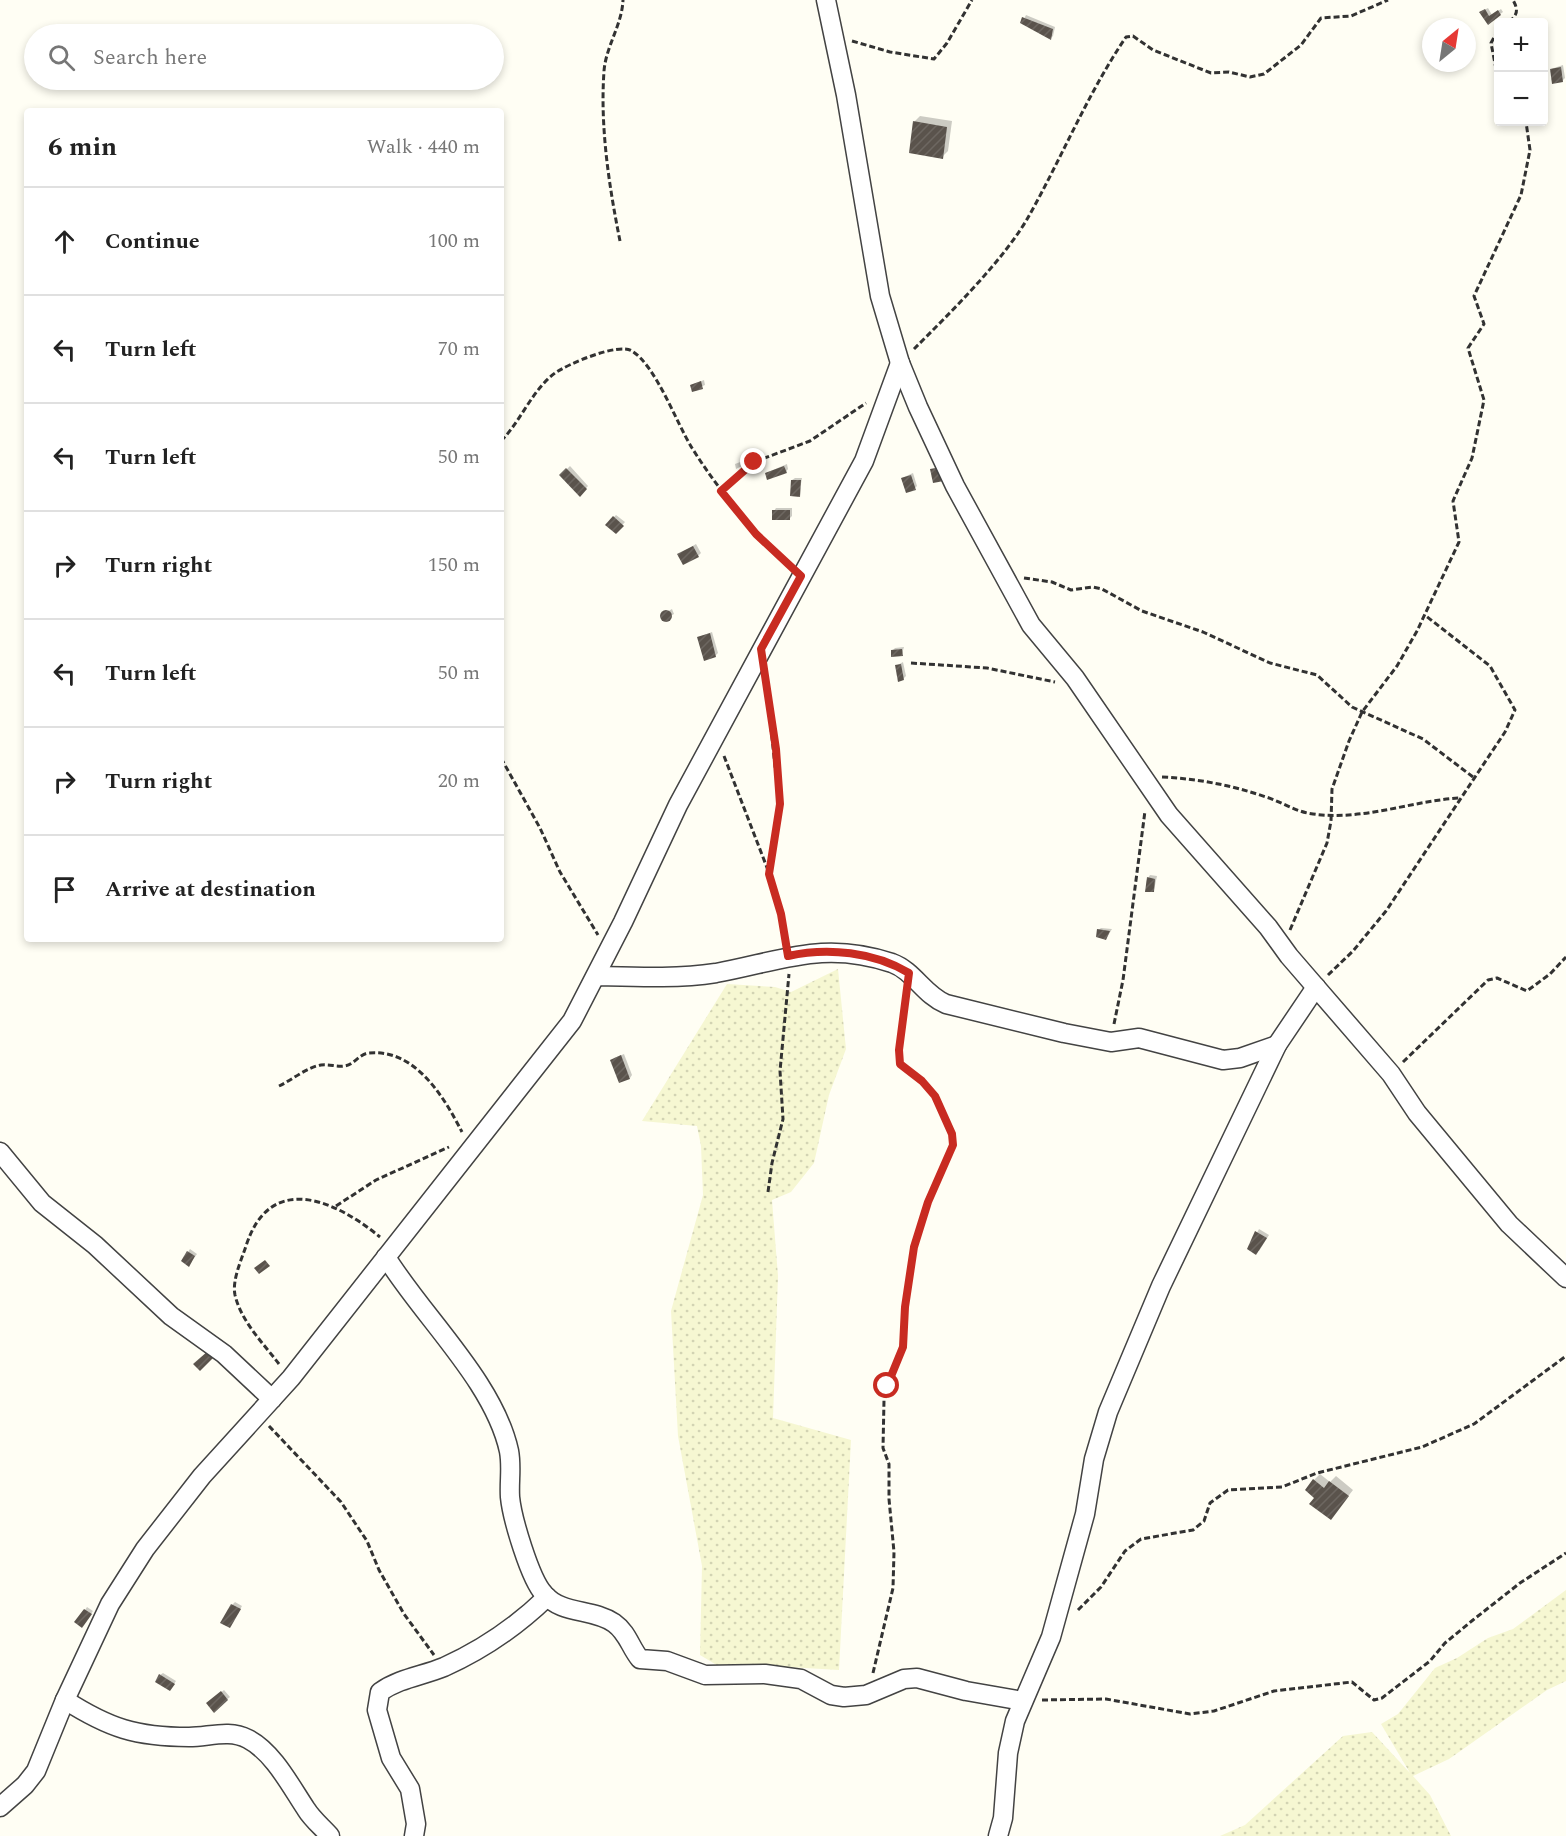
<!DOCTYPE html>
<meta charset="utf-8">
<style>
:root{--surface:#fff;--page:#f6f6f6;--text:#222;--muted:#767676;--line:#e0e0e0}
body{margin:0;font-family:Spectral,serif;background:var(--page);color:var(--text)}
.controls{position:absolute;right:18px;top:18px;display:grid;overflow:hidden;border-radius:6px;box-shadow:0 3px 9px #0003}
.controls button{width:54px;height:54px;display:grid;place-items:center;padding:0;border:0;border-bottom:2px solid var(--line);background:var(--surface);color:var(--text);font:30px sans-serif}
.compass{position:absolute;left:1422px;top:18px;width:54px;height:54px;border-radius:50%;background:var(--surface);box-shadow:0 3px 9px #0003;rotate:30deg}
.stop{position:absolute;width:18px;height:18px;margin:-14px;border:4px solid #c82b21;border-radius:50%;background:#fff}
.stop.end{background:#c82b21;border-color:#fff;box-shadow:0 2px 6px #0008}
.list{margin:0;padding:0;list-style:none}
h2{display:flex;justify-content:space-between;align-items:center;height:78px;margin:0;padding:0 24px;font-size:26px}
h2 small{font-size:20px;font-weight:400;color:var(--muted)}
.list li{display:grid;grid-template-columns:39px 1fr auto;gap:18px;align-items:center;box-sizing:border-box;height:108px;padding:0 24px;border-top:2px solid var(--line)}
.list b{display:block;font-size:22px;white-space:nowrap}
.list em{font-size:20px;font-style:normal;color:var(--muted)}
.icon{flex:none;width:33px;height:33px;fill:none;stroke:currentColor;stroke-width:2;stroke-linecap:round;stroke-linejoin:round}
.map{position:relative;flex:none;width:1566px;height:1836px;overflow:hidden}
.search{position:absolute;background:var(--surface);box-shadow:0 3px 9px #0003;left:24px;top:24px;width:480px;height:66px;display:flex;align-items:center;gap:15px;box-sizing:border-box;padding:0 21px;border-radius:33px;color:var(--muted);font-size:22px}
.panel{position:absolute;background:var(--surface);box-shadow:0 3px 9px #0003;left:24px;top:108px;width:480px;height:834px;border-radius:6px}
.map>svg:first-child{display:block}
</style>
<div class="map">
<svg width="1566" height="1836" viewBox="0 0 1566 1836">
<defs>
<pattern id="farmland-dots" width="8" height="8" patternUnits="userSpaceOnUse" patternTransform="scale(1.5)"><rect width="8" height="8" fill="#f6f7d2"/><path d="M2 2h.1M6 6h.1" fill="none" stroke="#d2d3b3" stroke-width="1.8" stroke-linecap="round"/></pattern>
<pattern id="building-hatch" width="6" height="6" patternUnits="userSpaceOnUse" patternTransform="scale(1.5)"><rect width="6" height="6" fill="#5a534c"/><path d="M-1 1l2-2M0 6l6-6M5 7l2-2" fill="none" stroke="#6d6761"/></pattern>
</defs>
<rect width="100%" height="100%" fill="#fffef4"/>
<g fill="url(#farmland-dots)">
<path d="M838,969L846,1049L829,1095L814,1163L791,1192L772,1200L778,1276L773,1418L851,1440L839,1670L755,1665L720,1667L700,1655L702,1566L678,1436L671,1311L703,1195L701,1146L697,1126L642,1121L727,984L775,987L791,992Z"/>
<path d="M1566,1590V1681L1547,1690L1449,1759L1413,1776L1430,1795L1451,1836H1220L1245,1825L1343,1736L1372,1732L1410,1773L1381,1724L1398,1714L1435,1668L1457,1658L1488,1638L1513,1629Z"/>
</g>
<g fill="#0003">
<path d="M1488,8L1492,15L1501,9L1503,12L1488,23L1484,10Z"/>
<path d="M1026,15L1055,27L1053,36L1051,38L1022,23Z"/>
<path d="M1458,21L1462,27H1450L1453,25Z"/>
<path d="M1563,65L1565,78L1562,81L1551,69Z"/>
<path d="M920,116L952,121L948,151L942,157L914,122Z"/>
<path d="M704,380L705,385L693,390L691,385Z"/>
<path d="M743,461L744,465L736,469L735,464Z"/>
<path d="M787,464L788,469L786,472L766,473Z"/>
<path d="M570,466L588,486L580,495L561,475Z"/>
<path d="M913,473L917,486L915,488L902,478Z"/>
<path d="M795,478H802L799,495L792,480Z"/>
<path d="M776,508H792V516L789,519L774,511Z"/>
<path d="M616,515L625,522L616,532L607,524Z"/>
<path d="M696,544L701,553L698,556L679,554Z"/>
<path d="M672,609L674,614L665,619L663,614Z"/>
<path d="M712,632L718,653L715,656L699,637Z"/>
<path d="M904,647L902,654L892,651L895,648Z"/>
<path d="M903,662L906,676L903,679L896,666Z"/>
<path d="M1150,875L1157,876L1154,890L1148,878Z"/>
<path d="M1101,928L1112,929L1106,939L1098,930Z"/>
<path d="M624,1054L632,1075L630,1078L614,1058Z"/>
<path d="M1259,1229L1269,1235L1259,1251L1249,1248Z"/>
<path d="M190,1249L197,1254L189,1265L188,1252Z"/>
<path d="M1320,1474L1330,1482L1336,1476L1353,1490L1336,1512L1316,1498L1314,1480Z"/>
<path d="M235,1602L242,1606L232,1624V1605Z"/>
<path d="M87,1607L93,1611L84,1624L85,1610Z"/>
<path d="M163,1673L176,1681L172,1687L160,1675Z"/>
<path d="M224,1690L230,1697L214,1710L208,1703Z"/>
</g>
<g fill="url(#building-hatch)">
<path d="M1485,9L1489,16L1498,10L1501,15L1488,25L1479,12Z"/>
<path d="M1022,17L1053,29L1051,40L1020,23Z"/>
<path d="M1561,67L1563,82L1552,84L1550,69Z"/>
<path d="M913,121L947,127L943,159L909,153Z"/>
<path d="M701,381L703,389L692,392L690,385Z"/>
<path d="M784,466L787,473L767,480L765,473Z"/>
<path d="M941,467L944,481L933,483L930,469Z"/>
<path d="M566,468L587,489L580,497L559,475Z"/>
<path d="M911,475L916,490L906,493L901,478Z"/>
<path d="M791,480H801L800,497L790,496Z"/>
<rect x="772" y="510" width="18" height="10"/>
<path d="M613,516L624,526L616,534L605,525Z"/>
<path d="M693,546L699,557L683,565L677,554Z"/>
<circle cx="666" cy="616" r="6"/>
<path d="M710,633L716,657L704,661L697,637Z"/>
<path d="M902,649L903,656L891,657V650Z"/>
<path d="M901,664L904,680L898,682L895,665Z"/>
<path d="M1147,877L1155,879L1154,892H1145Z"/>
<path d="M1097,929L1110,931L1106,940L1096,937Z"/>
<path d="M621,1055L630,1079L619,1083L610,1060Z"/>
<path d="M1255,1231L1267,1238L1256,1255L1247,1249Z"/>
<path d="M187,1251L195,1256L189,1267L181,1261Z"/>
<path d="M265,1260L270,1266L259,1274L254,1268Z"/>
<path d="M208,1351L214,1357L200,1371L193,1364Z"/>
<path d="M1313,1479L1324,1488L1329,1481L1349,1496L1331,1520L1309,1504L1314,1498L1305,1490Z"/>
<path d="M231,1604L241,1609L230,1628L220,1623Z"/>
<path d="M84,1609L92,1614L82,1628L74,1622Z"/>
<path d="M159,1674L175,1684L170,1691L155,1682Z"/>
<path d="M221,1691L228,1700L214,1713L206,1703Z"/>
</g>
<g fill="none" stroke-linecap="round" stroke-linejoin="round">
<g stroke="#434343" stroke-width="21">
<g id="minor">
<path d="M826,0L846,95L880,296L900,363L918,407L955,486L1031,625L1075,678L1169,815L1268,927L1289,956L1391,1074L1417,1113L1509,1224L1566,1278"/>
<path d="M596,976C635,977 677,979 716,973C782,961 823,940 892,963C914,971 924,995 946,1004L1064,1033L1111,1042L1139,1038L1223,1060L1240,1058L1277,1045"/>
<path d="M0,1152L42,1203L95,1245L171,1316L224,1354L272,1399"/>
<path d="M386,1257C423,1317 494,1382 509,1451C512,1467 509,1481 510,1497C512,1518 530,1579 544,1594C562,1615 592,1608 614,1623C628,1633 630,1647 640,1659L667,1661L705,1675L765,1674L801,1679L831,1695L844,1697L866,1695L904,1679L917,1678L966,1691L1023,1701"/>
<path d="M65,1700C109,1728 136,1737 189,1737C209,1737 229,1729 248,1739C273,1752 290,1785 306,1809C312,1819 322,1827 330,1836"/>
<path d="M0,1807L25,1785L36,1771L65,1700L110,1604L145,1549L202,1476L291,1378L572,1021L623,922L678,805L864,461L900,363"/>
<path d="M414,1836L416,1824L410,1789L391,1758L377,1710L380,1692C400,1678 422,1676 444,1667C482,1650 517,1626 547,1597"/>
<path d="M998,1836L1003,1818L1008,1753L1015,1721L1051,1637L1085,1514L1094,1459L1108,1412L1161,1286L1277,1045L1316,987"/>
</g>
</g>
<g stroke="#323232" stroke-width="3" stroke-dasharray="6 3" stroke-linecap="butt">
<path d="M1509,22C1517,15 1519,11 1513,0"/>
<path d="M1498,30L1491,43L1498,79"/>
<path d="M852,41L890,52L934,59L947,43L972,0"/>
<path d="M620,241C609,186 600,127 604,71C606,46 622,25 623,0"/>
<path d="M914,349C950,313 1006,258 1030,214C1063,155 1088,93 1126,37L1133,36L1153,50L1211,73L1229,72L1250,77L1264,74L1301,45L1321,18L1351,16L1388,0"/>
<path d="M501,441C521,421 532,390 555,373C568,364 619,342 632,351C656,366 676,422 692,448C719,491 751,529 788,564"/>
<path d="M721,491L754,462L810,441L866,403"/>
<path d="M1024,578L1052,582L1071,590L1093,587L1102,589L1142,611L1203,632L1270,663L1317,675L1352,707L1423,739L1473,777"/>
<path d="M911,663L987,668L1055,682"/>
<path d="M766,681L779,804L769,873"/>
<path d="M724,756L776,891L786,940"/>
<path d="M501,758L540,828L560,872L598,935"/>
<path d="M1162,777C1199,779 1231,785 1266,797C1282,802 1296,812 1313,814C1363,821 1411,801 1459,798"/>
<path d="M1290,930L1327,843L1331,821L1332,789L1349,741L1362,712L1397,666L1417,631L1459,542L1453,501L1472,458L1484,400L1468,348L1484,324L1474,296L1521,195L1530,150L1526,122"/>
<path d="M1328,975L1353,951L1386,911L1505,732L1515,710L1490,666L1426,616"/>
<path d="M1114,1024L1123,980L1145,811"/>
<path d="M1403,1062L1488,980L1497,978L1527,991L1550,974L1566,957"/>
<path d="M279,1086C292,1080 307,1067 321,1065C329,1064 337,1067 344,1066C354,1065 358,1055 368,1053C415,1048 444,1097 462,1132"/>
<path d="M768,1192L772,1163L783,1119L780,1071L789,974"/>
<path d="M336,1206L376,1180L449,1147"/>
<path d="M279,1364C263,1343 241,1321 235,1295C232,1280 241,1261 246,1246C270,1171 335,1200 380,1237"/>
<path d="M269,1426L341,1502L367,1541L379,1570L404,1614L434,1655"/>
<path d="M1078,1610L1101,1587L1125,1551L1141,1539L1193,1530L1204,1521L1210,1503L1228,1490L1282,1487L1317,1473L1422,1447L1474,1424L1566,1356"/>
<path d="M873,1673L893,1588L894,1552L889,1499V1464L883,1448L884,1400L904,1347L905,1307L914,1247L928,1201L953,1145L948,1123L935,1096L922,1081L900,1064L905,995"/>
<path d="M1042,1700L1106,1699L1190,1714L1214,1711L1274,1691L1352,1682L1374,1700L1382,1698L1430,1661L1445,1643L1473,1620L1520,1583L1566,1553"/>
</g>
<use href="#minor" stroke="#fff" stroke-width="18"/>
</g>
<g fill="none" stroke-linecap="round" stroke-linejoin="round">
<path stroke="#c82b21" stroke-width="8" d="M754,462L721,491L756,534L801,576L761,649L776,749L780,804L769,874L781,914L788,956C828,947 874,952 909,973L899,1050L900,1064L922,1081L935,1096L952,1134L953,1145L928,1202L914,1247L905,1307L903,1347L887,1386"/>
</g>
</svg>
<div class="controls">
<button>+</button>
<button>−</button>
</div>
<svg class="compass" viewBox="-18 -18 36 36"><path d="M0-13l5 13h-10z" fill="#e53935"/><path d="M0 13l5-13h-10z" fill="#767676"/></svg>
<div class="stop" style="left:887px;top:1386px"></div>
<div class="stop end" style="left:754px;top:462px"></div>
<div class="search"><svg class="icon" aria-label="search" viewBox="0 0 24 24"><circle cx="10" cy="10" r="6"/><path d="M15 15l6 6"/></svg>Search here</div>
<section class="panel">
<h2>6 min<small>Walk · 440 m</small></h2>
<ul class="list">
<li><svg class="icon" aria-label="ahead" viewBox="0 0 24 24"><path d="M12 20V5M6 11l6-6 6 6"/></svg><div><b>Continue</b></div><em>100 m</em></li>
<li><svg class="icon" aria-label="left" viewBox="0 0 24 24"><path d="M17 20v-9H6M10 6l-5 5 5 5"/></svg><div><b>Turn left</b></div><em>70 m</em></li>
<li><svg class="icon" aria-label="left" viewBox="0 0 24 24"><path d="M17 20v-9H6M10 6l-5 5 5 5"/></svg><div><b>Turn left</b></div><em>50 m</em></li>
<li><svg class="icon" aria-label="right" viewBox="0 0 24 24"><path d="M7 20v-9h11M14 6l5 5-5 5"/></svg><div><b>Turn right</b></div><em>150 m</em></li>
<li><svg class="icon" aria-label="left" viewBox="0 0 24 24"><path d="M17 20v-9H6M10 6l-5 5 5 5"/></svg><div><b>Turn left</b></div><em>50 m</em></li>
<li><svg class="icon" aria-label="right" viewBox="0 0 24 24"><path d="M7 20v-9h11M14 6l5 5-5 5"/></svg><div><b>Turn right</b></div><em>20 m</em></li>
<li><svg class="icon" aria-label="arrive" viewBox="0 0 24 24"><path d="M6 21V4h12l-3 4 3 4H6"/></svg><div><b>Arrive at destination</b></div></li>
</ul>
</section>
</div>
